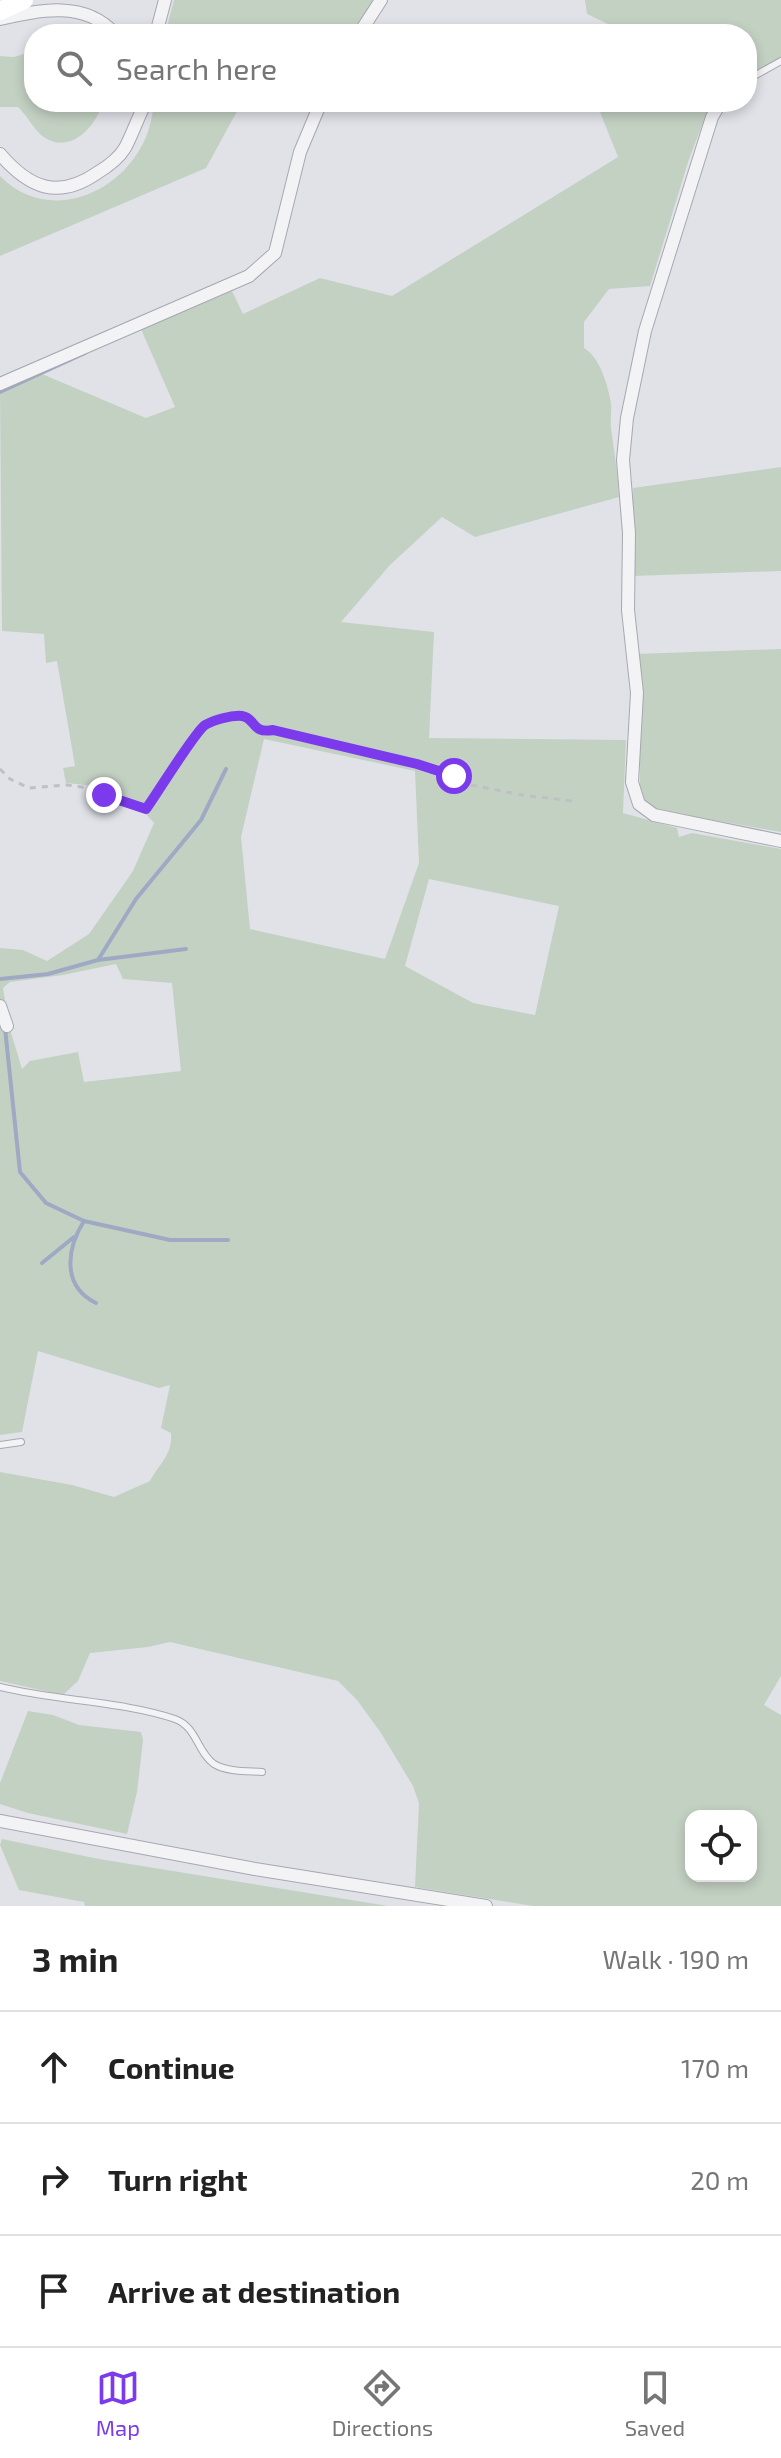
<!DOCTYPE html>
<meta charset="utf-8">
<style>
:root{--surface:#fff;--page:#f2f2f2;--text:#222;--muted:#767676;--line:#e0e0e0;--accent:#7c3aed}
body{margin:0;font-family:"Exo 2",sans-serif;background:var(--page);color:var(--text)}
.controls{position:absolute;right:24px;bottom:24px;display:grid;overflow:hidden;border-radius:16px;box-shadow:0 4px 12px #0003}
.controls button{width:72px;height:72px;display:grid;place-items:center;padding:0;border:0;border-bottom:2px solid var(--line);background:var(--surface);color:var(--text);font:40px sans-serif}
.stop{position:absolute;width:24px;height:24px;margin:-18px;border:6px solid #7c3aed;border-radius:50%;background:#fff}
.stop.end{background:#7c3aed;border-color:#fff;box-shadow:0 2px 8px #0008}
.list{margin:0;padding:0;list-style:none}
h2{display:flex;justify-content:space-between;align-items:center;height:104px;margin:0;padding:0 32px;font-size:34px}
h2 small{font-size:26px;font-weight:400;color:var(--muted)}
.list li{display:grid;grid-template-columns:52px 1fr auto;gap:24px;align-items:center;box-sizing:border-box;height:112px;padding:0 32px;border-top:2px solid var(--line)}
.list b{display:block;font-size:30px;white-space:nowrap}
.list em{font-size:26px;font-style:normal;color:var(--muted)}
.icon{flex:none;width:44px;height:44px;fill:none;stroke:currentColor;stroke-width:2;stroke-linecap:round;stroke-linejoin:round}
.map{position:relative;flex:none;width:781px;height:1906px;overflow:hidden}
.search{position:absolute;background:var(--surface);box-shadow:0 4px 12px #0003;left:24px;right:24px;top:24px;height:88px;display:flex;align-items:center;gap:20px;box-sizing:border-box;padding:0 28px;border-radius:32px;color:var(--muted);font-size:30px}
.sheet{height:440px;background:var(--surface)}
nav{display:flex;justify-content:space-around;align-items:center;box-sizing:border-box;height:112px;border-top:2px solid var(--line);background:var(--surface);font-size:22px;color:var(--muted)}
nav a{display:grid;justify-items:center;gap:4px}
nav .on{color:var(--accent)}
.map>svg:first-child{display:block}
</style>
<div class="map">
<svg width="781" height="1906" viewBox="0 0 781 1906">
<rect width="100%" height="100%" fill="#e0e2e8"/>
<g fill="#c3d1c3" fill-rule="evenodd">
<path d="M174,0H376L353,34H165Z"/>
<path d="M585,0H781V64L747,80V34H629L587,14Z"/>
<path d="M34,51V102H103C95,130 65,159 38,132C31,124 26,115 18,107H0V56L14,57Z"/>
<path d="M154,102H242L206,168L0,256V176C44,221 111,199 140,149C149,134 152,119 154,102Z"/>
<path d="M596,102H711L689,159L650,286L609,289L584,322V348C600,357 608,386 611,403C612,411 610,420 611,428C614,451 618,474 619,497L475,537L442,517L390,565L341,622L434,632L429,738L626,740L623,813L677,828L679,837L692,833L781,849V1676L764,1705L781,1715V1906H533L415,1887L419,1803L413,1786L381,1733L357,1700L338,1681L170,1642L148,1647L90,1653L78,1681L63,1695L0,1681V1472L72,1485L114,1497L150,1481C159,1464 173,1454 171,1433L161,1428L170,1385L159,1388L38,1351L22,1432L0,1435V948L23,950L47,961L89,934L133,871L154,823L142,810L112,799L95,786L66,783L63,768L75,766L57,661L46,663L44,634L2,631L0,390L42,374L146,418L175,407L141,329L232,291L243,314L320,278L392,296L618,157ZM264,739L415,771L419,863L385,959L250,929L241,837ZM429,879L559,906L535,1015L473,1003L405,966ZM116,964L123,979L172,983L181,1071L84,1082L78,1052L30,1061L22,1069L9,1026L3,988L10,982L63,975ZM691,1816H751V1876H691Z"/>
<path d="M781,467V571L633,576V488Z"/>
<path d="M781,649V832L661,811L649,806L640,793V713L636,654Z"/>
<path d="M28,1711L53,1715L79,1725L141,1732L143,1740L137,1792L127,1834L28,1813L0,1804V1783Z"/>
<path d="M2,1839L99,1859L388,1906H85L84,1902L19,1890L0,1845Z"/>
</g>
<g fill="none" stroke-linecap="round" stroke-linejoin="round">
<g stroke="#9fa9c4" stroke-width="4">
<path d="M0,392L85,353"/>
<path d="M98,960L186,949"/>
<path d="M0,979L48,974L98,960L136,899L201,820L226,769"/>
<path d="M5,1028L20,1172L46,1203L84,1221L170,1240H228"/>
<path d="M84,1221C67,1248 61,1286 96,1303"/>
<path d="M42,1263L74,1237"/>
</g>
<g stroke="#a6a8b1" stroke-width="8">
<g id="service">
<path d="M747,80L781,61"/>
<path d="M0,1445L21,1442"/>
<path d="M0,1687C56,1701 121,1701 175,1719C197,1727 197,1752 214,1764C227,1772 248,1771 262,1772"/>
</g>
</g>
<g stroke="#a6a8b1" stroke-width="14">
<g id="minor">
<path d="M0,19C40,10 85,0 115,34"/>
<path d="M156,34L165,0"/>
<path d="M359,34L381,0"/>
<path d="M721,102L712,117L645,331L627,418L623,460L629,533L628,610L637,693L632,782L639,804L654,815L781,841"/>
<path d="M0,154C29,188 58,200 97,173C107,167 119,158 125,148C133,133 138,117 146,102"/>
<path d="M0,384L249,276L275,253L300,152L321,102"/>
<path d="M0,1006L7,1026"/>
<path d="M0,1821L255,1869L486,1906"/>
</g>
</g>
<path stroke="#bfc0c6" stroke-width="3" stroke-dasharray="6 6" stroke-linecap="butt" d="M0,769L10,779L29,788L67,785L89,788L146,809C157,794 194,733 205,725C214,720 231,715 242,716C256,718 251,734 273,730L417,764L454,776L466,784L522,795L572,801"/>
<use href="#service" stroke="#f3f3f6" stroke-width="6"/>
<use href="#minor" stroke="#f3f3f6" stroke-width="12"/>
<path stroke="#fff" stroke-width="18" d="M0,11L24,0"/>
</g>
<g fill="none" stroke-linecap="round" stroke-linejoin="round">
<path stroke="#7c3aed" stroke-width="10" d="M104,795L146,809C157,794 194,733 205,725C214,720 231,715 242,716C256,718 251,734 273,730L417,764L454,776"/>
</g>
</svg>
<div class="controls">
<button><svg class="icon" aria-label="locate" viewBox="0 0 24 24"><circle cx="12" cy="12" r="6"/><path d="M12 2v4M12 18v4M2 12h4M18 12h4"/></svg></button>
</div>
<div class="stop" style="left:454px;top:776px"></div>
<div class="stop end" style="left:104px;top:795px"></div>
<div class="search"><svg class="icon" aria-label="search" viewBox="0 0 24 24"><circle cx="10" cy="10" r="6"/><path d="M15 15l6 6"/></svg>Search here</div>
</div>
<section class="sheet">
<h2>3 min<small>Walk · 190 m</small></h2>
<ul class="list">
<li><svg class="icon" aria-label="ahead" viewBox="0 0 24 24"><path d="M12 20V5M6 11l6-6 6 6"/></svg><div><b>Continue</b></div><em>170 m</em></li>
<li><svg class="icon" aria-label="right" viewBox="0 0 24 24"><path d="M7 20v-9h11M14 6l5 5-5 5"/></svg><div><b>Turn right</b></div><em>20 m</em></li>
<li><svg class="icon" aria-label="arrive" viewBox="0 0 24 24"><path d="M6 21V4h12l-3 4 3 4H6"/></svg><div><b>Arrive at destination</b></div></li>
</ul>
</section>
<nav>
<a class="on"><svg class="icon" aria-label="map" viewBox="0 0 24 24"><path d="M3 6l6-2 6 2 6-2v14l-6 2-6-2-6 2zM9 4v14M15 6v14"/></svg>Map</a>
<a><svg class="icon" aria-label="directions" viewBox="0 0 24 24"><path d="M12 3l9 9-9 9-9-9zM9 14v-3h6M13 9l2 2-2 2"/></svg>Directions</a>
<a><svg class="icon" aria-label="saved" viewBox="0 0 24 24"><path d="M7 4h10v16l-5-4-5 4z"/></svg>Saved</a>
</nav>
